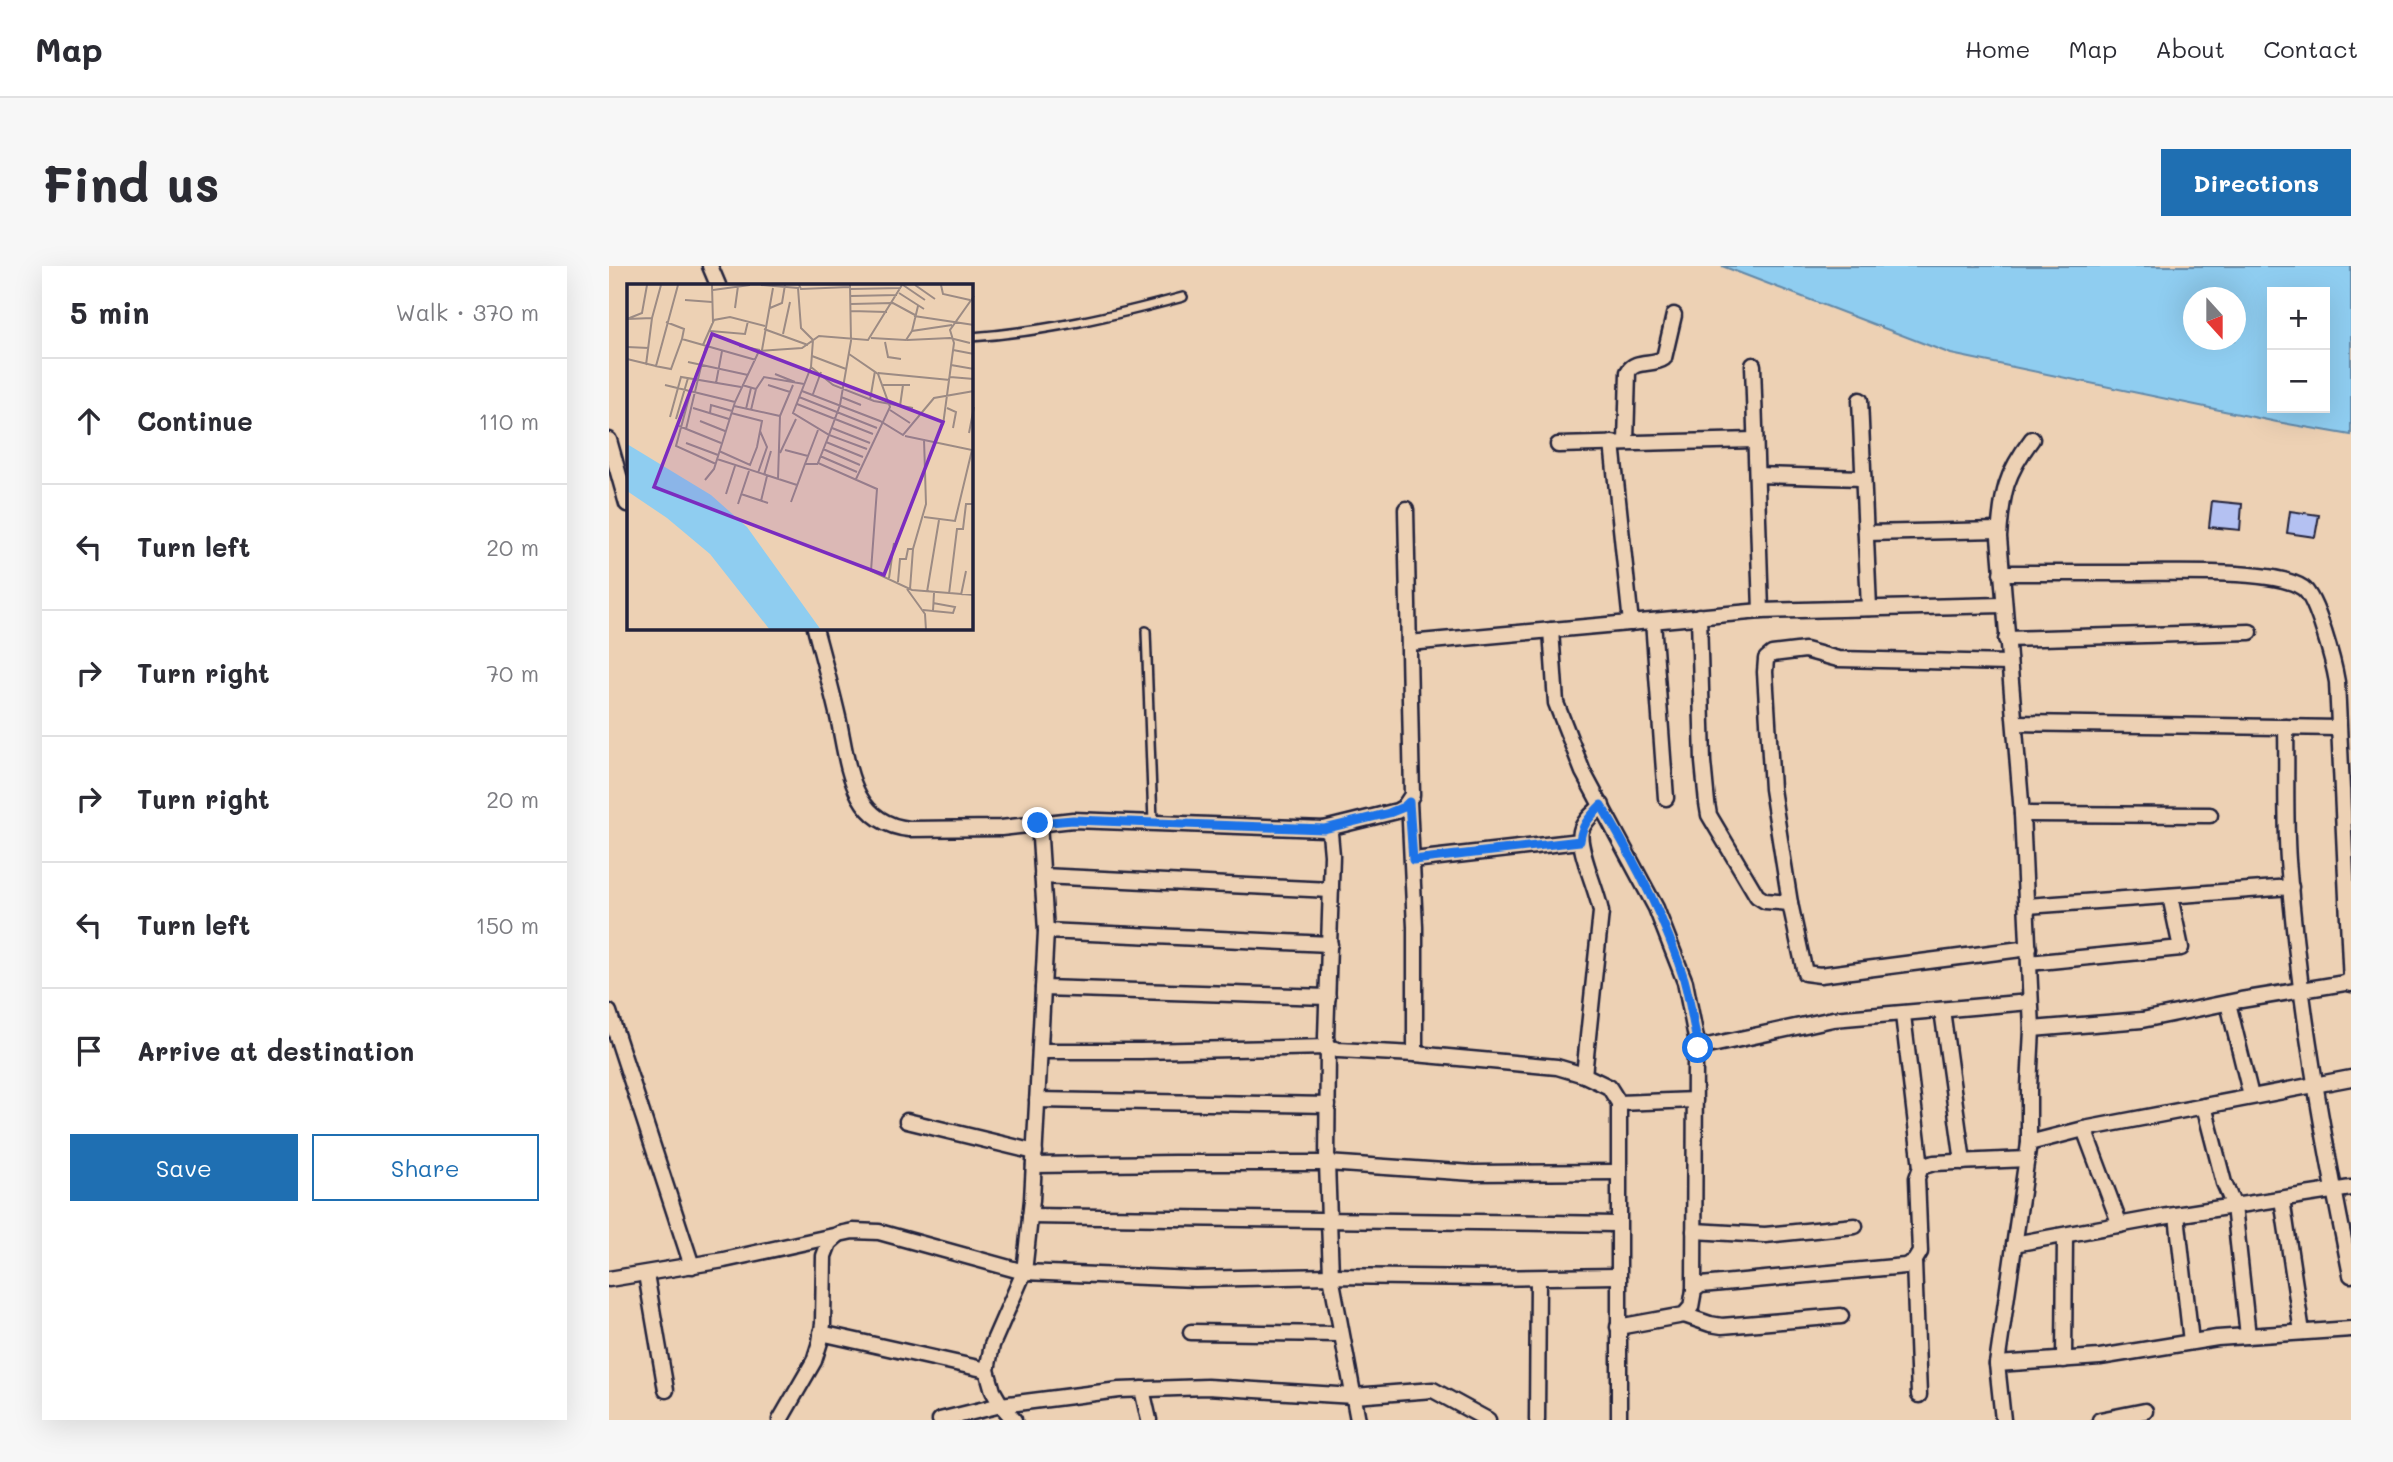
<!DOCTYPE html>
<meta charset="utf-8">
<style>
:root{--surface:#fff;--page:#f7f7f7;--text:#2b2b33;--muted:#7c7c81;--line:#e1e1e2;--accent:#1f6fb2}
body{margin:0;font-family:Mali,sans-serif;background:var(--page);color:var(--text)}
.controls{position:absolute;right:21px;top:21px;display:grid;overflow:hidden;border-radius:0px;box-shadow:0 7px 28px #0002}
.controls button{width:63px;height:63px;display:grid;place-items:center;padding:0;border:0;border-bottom:2px solid var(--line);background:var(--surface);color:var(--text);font:35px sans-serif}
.compass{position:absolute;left:1574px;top:21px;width:63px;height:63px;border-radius:50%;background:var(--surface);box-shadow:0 7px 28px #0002;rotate:159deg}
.stop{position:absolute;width:21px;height:21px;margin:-16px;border:5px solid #1a73e8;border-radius:50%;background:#fff}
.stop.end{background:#1a73e8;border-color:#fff;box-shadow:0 2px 7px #0008}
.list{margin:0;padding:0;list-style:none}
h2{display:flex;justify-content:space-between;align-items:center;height:91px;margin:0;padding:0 28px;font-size:30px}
h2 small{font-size:23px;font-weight:400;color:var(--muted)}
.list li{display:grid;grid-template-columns:46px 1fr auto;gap:21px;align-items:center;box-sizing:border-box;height:126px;padding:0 28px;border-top:2px solid var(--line)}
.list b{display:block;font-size:26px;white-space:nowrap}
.list em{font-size:23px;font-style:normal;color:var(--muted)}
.actions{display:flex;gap:14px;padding:21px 28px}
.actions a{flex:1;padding:16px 0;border:2px solid var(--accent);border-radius:0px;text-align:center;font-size:24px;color:var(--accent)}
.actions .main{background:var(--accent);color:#fff}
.icon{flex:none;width:38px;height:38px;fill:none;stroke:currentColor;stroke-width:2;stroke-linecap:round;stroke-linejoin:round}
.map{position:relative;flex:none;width:1742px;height:1154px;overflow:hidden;border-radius:0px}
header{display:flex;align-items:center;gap:42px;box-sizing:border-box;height:98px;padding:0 35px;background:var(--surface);border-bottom:2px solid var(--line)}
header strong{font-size:33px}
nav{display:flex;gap:38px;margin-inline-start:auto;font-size:24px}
.intro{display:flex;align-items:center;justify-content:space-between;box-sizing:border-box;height:168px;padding:0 42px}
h1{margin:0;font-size:49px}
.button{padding:18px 32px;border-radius:0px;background:var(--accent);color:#fff;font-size:24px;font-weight:700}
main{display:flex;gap:42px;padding:0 42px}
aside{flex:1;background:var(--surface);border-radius:0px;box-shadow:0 7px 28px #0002}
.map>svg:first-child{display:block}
</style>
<header>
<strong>Map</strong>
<nav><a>Home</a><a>Map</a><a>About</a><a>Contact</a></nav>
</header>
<div class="intro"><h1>Find us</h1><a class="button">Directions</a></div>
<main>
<aside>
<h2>5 min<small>Walk · 370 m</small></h2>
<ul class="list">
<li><svg class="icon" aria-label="ahead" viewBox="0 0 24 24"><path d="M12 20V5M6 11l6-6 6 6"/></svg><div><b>Continue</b></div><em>110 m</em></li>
<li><svg class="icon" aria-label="left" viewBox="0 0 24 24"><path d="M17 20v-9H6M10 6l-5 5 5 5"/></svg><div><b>Turn left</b></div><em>20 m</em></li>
<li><svg class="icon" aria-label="right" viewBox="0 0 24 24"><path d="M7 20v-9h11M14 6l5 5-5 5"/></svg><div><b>Turn right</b></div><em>70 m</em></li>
<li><svg class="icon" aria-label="right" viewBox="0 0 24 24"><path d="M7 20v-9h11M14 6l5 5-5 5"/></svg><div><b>Turn right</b></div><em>20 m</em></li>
<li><svg class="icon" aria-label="left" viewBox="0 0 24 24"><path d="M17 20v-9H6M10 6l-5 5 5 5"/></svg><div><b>Turn left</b></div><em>150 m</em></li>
<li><svg class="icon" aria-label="arrive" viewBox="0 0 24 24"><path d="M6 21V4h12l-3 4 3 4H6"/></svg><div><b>Arrive at destination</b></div></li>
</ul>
<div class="actions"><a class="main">Save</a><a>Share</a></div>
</aside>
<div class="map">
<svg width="1742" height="1154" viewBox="0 0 1742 1154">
<rect width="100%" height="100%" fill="#edd1b4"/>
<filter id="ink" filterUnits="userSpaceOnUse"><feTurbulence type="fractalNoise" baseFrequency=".0143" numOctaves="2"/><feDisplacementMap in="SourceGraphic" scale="14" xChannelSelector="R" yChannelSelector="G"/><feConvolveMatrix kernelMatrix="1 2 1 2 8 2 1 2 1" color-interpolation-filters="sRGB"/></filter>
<g filter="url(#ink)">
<path fill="#8fcdf0" stroke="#6389a8" stroke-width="2" fill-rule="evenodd" d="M1113,0H1742V169L1668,156L1342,88ZM1663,26H1716V142H1663ZM1584,32H1626V74H1584Z"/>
<g fill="#b4c1f2" stroke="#22223b" stroke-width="2">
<path d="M1603,235L1633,238L1631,264L1600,261Z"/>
<path d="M1681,245L1710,249L1706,271L1678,267Z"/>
</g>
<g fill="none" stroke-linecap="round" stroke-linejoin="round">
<g stroke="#22223b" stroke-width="12">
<g id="lane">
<path d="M362,71C435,66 503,50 574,31"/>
<path d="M537,365L544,556"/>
</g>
</g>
<g stroke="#22223b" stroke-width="19">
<g id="street">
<path d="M101,0L109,19"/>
<path d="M1144,99L1152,345"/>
<path d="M1251,134L1260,342"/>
<path d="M0,174L18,238"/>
<path d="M1017,176L1019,106C1026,93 1044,100 1055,92L1065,49"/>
<path d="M1003,177L1022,357"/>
<path d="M949,179L1146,174"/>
<path d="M1148,209L1253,212"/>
<path d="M1257,267L1390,264"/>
<path d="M1392,307C1438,307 1484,307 1530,307C1565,307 1668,303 1694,322C1708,332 1725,398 1728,416L1742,718"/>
<path d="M1090,350L1094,496L1098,537L1100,549L1148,630L1156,635L1181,637"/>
<path d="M1044,355L1057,532"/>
<path d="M206,362C214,392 222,421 229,451C239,496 241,557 300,563L392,562L464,554L715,563L721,567L723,589L717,771L719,781L729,784L806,788L948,801L975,809L1000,821L1010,837V1154"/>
<path d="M942,364L947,437L974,506L1047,642L1076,716L1089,782"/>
<path d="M1397,373L1641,366"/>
<path d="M800,377L1152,345L1394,339"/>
<path d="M1400,397L1229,393L1196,384L1163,388L1157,393L1156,406L1163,523L1181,637L1196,707L1211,709L1420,682"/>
<path d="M1407,457L1729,462"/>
<path d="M1677,461C1678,505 1676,550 1679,594C1689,734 1714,872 1742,1009"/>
<path d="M800,535L806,661V788"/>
<path d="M1413,548L1601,549"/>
<path d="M715,563L788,545L795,541L803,529L797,243"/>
<path d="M804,594L971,575"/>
<path d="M433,610L722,624"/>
<path d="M1418,640L1682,621"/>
<path d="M437,665L721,678"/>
<path d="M1420,697L1572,682L1561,630"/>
<path d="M434,722L719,731"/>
<path d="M1619,737L1642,830"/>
<path d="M1333,744L1354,896"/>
<path d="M0,746L83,1000"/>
<path d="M1294,749L1312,901"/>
<path d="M1423,763L1533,754L1632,734L1742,716"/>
<path d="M431,785H531L719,781L718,897L722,1010L749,1154"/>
<path d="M975,809L992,646C989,626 968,582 972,565C975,554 985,547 993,539"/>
<path d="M428,834L719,839"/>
<path d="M1010,837L1086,834"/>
<path d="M1595,840L1615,917L1625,940L1639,1070"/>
<path d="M298,855L426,886"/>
<path d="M1475,863L1511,959"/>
<path d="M1420,877L1475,863L1742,812"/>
<path d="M425,899L565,897H718L864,907L1008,906"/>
<path d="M1673,933L1693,1066"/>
<path d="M1568,949L1582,1076"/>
<path d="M421,950L1009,958"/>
<path d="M1085,965L1156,969L1246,960"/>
<path d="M1405,978L1553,951L1742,922"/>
<path d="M1305,996L1310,1129"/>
<path d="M37,1008L57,1124"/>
<path d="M0,1013L115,994L229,969"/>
<path d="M1085,1024L1086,789L1089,782L1224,753L1421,736"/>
<path d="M1075,1049L1101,1058L1113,1060L1232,1050"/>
<path d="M1009,1061L1075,1049L1082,1041L1085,1024L1092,1019L1296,1000L1305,996L1311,986L1308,912L1312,901L1325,897L1418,893"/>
<path d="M582,1066L732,1068"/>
<path d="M212,1067L378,1104"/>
<path d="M1455,1094L1456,969"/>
<path d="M1388,1098L1491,1091L1608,1072L1742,1063"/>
<path d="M533,1123L540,1154"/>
<path d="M171,1154L205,1095L211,1076L214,1058L215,990L220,977L230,968L244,965L270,966L415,1006L586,1013L722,1010L880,1012L1008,1010"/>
<path d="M331,1154L392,1139L510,1124L598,1121L745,1130L824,1124L879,1154"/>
<path d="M405,1154L392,1139L384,1125L378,1104L383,1079L415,1006L423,934L437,665L430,557"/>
<path d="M928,1154L929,1012"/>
<path d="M1394,1154L1388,1098L1420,877V821L1423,763L1413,548L1390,271C1393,227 1396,209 1423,173"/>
<path d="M1491,1154L1536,1145"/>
</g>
</g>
<use href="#lane" stroke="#edd1b4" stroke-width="7"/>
<use href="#street" stroke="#edd1b4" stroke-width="14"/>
</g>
</g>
<g fill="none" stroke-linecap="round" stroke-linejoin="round" filter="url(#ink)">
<path stroke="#1a73e8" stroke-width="9" d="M429,557L464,554L715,563L780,547L795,541L800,536L804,594L971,575C973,558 981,551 992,539C1025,593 1056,653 1075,713C1081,735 1085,759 1089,782"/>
</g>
<g transform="translate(18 18)">
<rect width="346" height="346" fill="#edd1b4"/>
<path d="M0,160L84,211L120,243L194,346H143L83,270L40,234L0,207Z" fill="#8fcdf0"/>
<path fill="none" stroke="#9c8b84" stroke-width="2" d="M85,1L86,39M134,1L171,4L174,44L186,56L184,83L166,129L202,151L191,179L250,205L244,287L285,306L347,311M172,1L174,5L223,3M223,1L224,57L213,121L202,151L240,165M276,1L298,16M288,1L308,15M314,1L316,10L343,16M223,5L274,4M86,6L123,1M272,9L297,25M224,12L270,11M58,16L85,18M224,20L266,19L288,31M108,24L111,2M143,24L155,19L158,1M224,27L260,28M287,32L347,41M0,35L25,34L34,1M0,35L15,29L20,1M39,38L57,45L55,55M137,45L181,61M83,47L118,50L121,37M285,47L291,22M156,50L163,18M244,54L279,56L285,47L325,41M280,56L323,54L343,59M258,58L261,73L274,75M76,61L87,36L103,33L138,42M112,62L133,66M0,63L22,64M135,66L146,4M326,66L347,70M222,70L251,90L263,123L229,195M185,72L219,85M0,75L29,82L51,1M61,78L121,91M19,81L25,34M324,81L347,85M28,82L44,85L55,55L129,76M184,83L206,101L247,117L286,124M251,89L323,96M148,90L168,98M323,93L347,95M67,95L49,162L89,180M89,99L95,67M38,101L108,118M115,101L129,105L137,93L177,100M141,101L163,108M256,101H283M175,107L253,137L276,151L307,114L347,107M186,110L194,88M172,113L250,144M214,113L234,121M243,116L248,87M170,120L246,150M107,122L153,132L166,101M273,122L276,101M66,124L102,135M320,124L329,128L326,144M119,125L124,104M124,126L129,105M263,126L283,139M83,129L84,121L105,127M43,133L54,93L114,103M49,135L61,94M73,137L98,147M316,141L327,59L323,46L347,12M52,142L94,159M205,144L243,159M59,145L79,62M342,149L347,123M278,152L345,166L328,237L297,233M199,158L236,173M59,159L91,171M196,165L233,181M158,166L181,172M92,167L123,181L130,163L135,137L104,129M153,169L169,135M193,172L230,188M90,175L170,201M178,180L191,146M131,189L140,163L133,147M137,191L144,167M151,195L153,132M78,196L87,185L108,118L132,67L175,64L192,52L241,56L275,1M99,210L108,182M114,210L141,219M134,217L140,192M164,218L178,180H191M111,220L122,187M262,294L267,259M271,298L273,275H279L281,265H286M280,305L298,330L299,346M283,305L286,265L299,220L297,155M300,308L312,236M322,310L330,245H336L339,220H347M334,311L339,287M296,326L306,327L307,309M306,327L326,329L328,323L306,319"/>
<path fill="#7b2cbf" fill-opacity="0.15" stroke="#7b2cbf" stroke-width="3.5" d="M85,50L316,138L257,291L27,203Z"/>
<rect width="346" height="346" fill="none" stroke="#22223b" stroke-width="3.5"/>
</g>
</svg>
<div class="controls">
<button>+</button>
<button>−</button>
</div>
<svg class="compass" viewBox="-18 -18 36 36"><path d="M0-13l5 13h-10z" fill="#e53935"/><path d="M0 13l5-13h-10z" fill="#7c7c81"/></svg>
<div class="stop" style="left:1089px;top:782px"></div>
<div class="stop end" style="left:429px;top:557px"></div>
</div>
</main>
